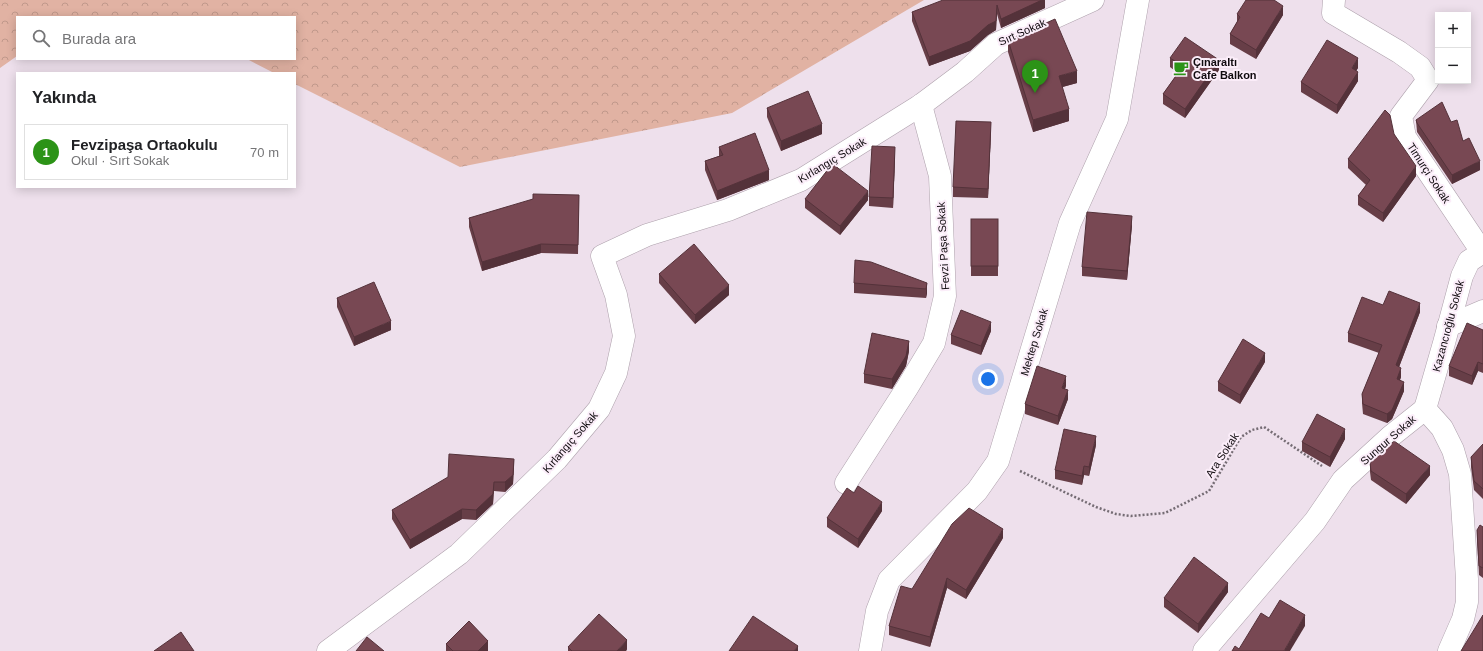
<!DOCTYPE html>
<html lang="tr">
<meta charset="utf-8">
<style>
:root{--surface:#fff;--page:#f6f6f6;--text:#202124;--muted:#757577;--line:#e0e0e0;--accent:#2c9317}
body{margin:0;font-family:Arial,sans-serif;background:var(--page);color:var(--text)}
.controls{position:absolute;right:12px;top:12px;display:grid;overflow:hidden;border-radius:0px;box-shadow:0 2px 10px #0003}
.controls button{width:36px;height:36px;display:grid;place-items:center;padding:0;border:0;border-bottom:1px solid var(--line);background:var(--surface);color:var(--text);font:20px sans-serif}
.you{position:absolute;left:988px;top:379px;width:14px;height:14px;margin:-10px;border:3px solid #fff;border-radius:50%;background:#1a73e8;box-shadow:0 0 0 6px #1a73e833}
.badge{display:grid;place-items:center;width:26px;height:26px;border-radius:50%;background:var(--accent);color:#fff;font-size:13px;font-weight:700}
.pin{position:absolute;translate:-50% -33px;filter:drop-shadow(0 1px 2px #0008)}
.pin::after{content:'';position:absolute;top:21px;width:14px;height:12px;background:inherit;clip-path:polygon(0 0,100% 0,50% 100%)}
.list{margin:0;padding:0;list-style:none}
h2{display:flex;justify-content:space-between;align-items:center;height:52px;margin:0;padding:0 16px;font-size:17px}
h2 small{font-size:13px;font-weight:400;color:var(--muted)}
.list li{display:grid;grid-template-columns:26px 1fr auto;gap:12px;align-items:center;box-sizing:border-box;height:56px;margin:0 8px 8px;padding:0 8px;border:1px solid var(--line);border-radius:0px}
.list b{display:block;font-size:15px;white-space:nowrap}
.list p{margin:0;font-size:13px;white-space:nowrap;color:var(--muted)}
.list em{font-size:13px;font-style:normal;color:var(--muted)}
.icon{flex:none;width:22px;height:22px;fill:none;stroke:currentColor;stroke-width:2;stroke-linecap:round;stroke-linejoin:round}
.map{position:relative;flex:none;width:1483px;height:651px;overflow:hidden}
.search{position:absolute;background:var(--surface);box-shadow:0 2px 10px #0003;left:16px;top:16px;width:280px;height:44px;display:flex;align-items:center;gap:10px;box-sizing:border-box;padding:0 14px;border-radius:0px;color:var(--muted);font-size:15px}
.panel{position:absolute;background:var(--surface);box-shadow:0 2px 10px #0003;left:16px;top:72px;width:280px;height:116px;border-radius:0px}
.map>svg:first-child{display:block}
</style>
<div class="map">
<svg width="1483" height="651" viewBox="0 0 1483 651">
<defs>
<pattern id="forest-crowns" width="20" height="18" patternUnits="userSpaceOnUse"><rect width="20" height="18" fill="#e1b2a3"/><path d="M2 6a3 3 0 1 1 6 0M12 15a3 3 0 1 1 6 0" fill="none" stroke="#c0988b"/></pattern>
</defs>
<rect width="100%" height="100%" fill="#eee0ec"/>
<path fill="url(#forest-crowns)" d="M0,0H924L732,113L460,167L295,84V73H274L247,59H295V17H17V56L0,68Z"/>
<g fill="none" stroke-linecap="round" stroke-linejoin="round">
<g stroke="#aea1ac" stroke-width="23">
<g id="street">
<path d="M1334,0L1333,13L1399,52L1420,67L1428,80L1401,116L1405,137L1482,252"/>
<path d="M1448,326L1483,311"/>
<path d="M1425,409L1442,428L1453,450L1460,474L1467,579V602L1463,619L1449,651"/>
<path d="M1425,409L1444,343L1462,276L1469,261L1483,252"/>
<path d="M846,483L907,388L934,343L945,296L940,176L921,105"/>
<path d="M328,651L459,554L557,459L599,409L616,373L624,336L616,295L602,256L647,235L728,210L801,180L921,105L965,72L996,44L1093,0"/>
<path d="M870,651L877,611L889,580L977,491L998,461L1070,223L1117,119L1138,0"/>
<path d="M1204,651L1315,521L1343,480L1391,436L1425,409"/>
</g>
</g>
<path stroke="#756c74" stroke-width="2.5" stroke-dasharray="2 2" stroke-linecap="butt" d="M1020,471L1096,507L1116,514L1131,516L1165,513L1209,491L1241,437L1252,430L1264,427L1322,466"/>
<use href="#street" stroke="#fff" stroke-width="22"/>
</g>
<g fill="#673e47">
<path d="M1045,0V8L1001,28L997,14L996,30L988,35L970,51L929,66L912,21V12Z"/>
<path d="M1237,14L1283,15L1256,59L1230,44V34L1237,22Z"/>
<path d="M1008,40L1077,83L1062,87L1069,121L1033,132L1008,52Z"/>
<path d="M1170,58L1219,70L1185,118L1163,104V94L1178,73L1170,67Z"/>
<path d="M1358,68L1356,71L1358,81L1337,114L1301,92V82Z"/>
<path d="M767,108L822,134L781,151L767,117Z"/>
<path d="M1416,120L1451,122L1463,141L1480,170L1452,184L1417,132Z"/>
<path d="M991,131L988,198L953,197V187Z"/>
<path d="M1394,134L1416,176L1383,222L1358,205V196L1366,185L1348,168V159Z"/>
<path d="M719,147L769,180L717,200L705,170V161L719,156Z"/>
<path d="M895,157L893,208L869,206V197Z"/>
<path d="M579,195L578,254L541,253L482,271L469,227V218Z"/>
<path d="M805,199L868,200L840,235L805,208Z"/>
<rect x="971" y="219" width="27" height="57"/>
<path d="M1132,225L1127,280L1082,276V267Z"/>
<path d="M659,274L729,295L695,324L659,283Z"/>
<path d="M854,283H927V293L926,298L854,293Z"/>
<path d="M337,298L391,330L354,346L337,307Z"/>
<path d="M1383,305L1420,312L1399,367L1401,377L1400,380L1404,391L1392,419L1387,423L1363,414L1362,403V394L1379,353L1348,342V333Z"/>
<path d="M1483,330V373L1478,371L1472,385L1449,376V366Z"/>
<path d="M991,331L981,355L951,344V335Z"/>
<path d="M909,351L906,366L892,389L864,383V374Z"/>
<path d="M1265,362L1240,404L1218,391V382Z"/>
<path d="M1066,386L1065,389L1068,399L1058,425L1025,414V404Z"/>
<path d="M1345,439L1330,467L1302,451V442Z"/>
<path d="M1096,445L1089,476L1084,475L1082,485L1055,479V470Z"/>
<path d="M1483,445V499L1474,490L1471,467V457Z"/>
<path d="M1370,463L1430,475L1406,504L1371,480L1370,472Z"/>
<path d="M514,468L513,484L505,492L494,491L493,504L476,520L462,519L410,549L392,519V510Z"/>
<path d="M882,511L858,548L827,527V518Z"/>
<path d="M1483,527V578L1479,575L1477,539V530Z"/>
<path d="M1003,538L966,599L947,588L930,647L889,635V626L912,589Z"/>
<path d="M1228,592L1198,633L1164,607V598Z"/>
<path d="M446,644L488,650V651H446Z"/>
<path d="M568,647L627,649L626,651H568Z"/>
</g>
<g fill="#54323a">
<path d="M1042,0H1045V8L1001,28V19Z"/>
<path d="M997,5L996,30L988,35L970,51L929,66V57Z"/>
<path d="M1283,6V15L1256,59V50Z"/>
<path d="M1358,58V68L1352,78V68Z"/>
<path d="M1219,60V70L1185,118V109Z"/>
<path d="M1077,71V83L1059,88V76Z"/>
<path d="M1358,72V81L1337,114V105Z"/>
<path d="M1069,109V121L1033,132V120Z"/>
<path d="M991,122V131L988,198V189Z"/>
<path d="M822,124V134L781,151V141Z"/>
<path d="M895,147V157L893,208V198Z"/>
<path d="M1480,161V170L1452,184V175Z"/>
<path d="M1416,166V176L1383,222V213Z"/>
<path d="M769,170V180L717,200V191Z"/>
<path d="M868,191V200L840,235V226Z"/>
<path d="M1132,216V225L1127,280V271Z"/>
<path d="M541,244V253L482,271V262Z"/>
<path d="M927,283V293L926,298V289Z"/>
<path d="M729,285V295L695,324V315Z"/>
<path d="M1420,303V312L1396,375V365Z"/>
<path d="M391,321V330L354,346V337Z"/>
<path d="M991,322V331L981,355V346Z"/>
<path d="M909,341V351L906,366L892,389V379Z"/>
<path d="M1265,353V362L1240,404V395Z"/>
<path d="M1478,362V371L1472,385V376Z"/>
<path d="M1401,368V377L1397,388V379Z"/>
<path d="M1066,376V386L1062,397V388Z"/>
<path d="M1404,382V391L1392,419L1387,423V414Z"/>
<path d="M1068,390V399L1058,425V416Z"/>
<path d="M1345,429V439L1330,467V457Z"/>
<path d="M1096,436V445L1089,476V467Z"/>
<path d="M514,459L513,484L505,492V482Z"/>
<path d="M1084,466V475L1082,485V476Z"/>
<path d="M1430,466V475L1406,504V494Z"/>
<path d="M494,482L493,504L476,520V510Z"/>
<path d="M882,502V511L858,548V539Z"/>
<path d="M462,509V519L410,549V540Z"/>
<path d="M1003,529V538L966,599V590Z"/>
<path d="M947,578V588L930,647V637Z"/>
<path d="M1228,583V592L1198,633V624Z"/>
<path d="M1305,615V626L1290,651H1284Z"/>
<path d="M627,640V649L626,651H617Z"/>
<path d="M488,641V651H478Z"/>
<path d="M798,646V651H794Z"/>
</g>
<g fill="#784853" stroke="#54323a">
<path d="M943,0H1042L1001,19L997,5L996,21L988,25L970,41L929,57L912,12Z"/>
<path d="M1246,0H1274L1283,6L1256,50L1230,34L1240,17L1237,14Z"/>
<path d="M1055,19L1077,71L1059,76L1069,109L1033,120L1008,40Z"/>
<path d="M1185,37L1219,60L1185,109L1163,94L1183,66L1170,58Z"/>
<path d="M1327,40L1358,58L1352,68L1358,72L1337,105L1301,82Z"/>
<path d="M808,91L822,124L781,141L767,108Z"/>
<path d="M1442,102L1451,122L1457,120L1463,141L1469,138L1480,161L1452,175L1417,123L1416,120Z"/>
<path d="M1385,110L1390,115L1394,134L1416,166L1383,213L1358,196L1370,180L1348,159Z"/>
<path d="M956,121L991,122L988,189L953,187Z"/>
<path d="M755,133L769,170L717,191L705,161L723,155L719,147Z"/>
<path d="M872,146L895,147L893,198L869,197Z"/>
<path d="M834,165L868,191L840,226L805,199L829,168Z"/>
<path d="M533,194L579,195L578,245L541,244L482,262L469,218L533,199Z"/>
<path d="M1087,212L1132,216L1127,271L1082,267Z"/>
<rect x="971" y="219" width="27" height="47"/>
<path d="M694,244L729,285L695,315L659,274Z"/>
<path d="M855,260L871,262L927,283L926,289L854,283Z"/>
<path d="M374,282L391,321L354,337L337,298Z"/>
<path d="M1389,291L1420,303L1396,365L1401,368L1397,379L1404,382L1392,410L1387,414L1363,404L1362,394L1382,345L1348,333L1362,297L1383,305Z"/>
<path d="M961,310L991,322L981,346L951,335Z"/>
<path d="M1467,323L1483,330V364L1478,362L1472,376L1449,366Z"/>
<path d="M872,333L909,341L906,356L892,379L864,374Z"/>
<path d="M1243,339L1265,353L1240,395L1218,382Z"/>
<path d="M1037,366L1066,376L1062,388L1068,390L1058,416L1025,404Z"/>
<path d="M1317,414L1345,429L1330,457L1302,442Z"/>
<path d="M1064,429L1096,436L1089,467L1084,466L1082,476L1055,470Z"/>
<path d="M1394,441L1430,466L1406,494L1371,471L1370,463Z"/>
<path d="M1483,444V489L1474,481L1471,457Z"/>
<path d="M449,454L514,459L513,475L505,482H494L493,494L476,510L462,509L410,540L392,510L448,477Z"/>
<path d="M858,486L882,502L858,539L827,518L847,488L854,493Z"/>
<path d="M969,508L1003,529L966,590L947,578L930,637L889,626L901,586L912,589L952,524Z"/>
<path d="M1480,525L1483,527V568L1479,566L1477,530Z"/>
<path d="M1194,557L1228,583L1198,624L1164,598Z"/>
<path d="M1280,600L1305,615L1284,651H1232L1235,646L1239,649L1261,613L1269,618Z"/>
<path d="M599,614L627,640L617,651H572L568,647Z"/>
<path d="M1483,615V651H1461Z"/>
<path d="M753,616L798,646L794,651H729Z"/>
<path d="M469,621L488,641L478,651H453L446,644Z"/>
<path d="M181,632L194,651H154Z"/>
<path d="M367,637L384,651H356Z"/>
</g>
<defs>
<g id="cafe-bare" transform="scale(1.2)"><path d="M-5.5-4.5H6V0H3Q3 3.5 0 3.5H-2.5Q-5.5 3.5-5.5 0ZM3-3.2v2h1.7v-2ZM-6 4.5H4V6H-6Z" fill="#2c9317" stroke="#fbedf9" stroke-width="2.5" paint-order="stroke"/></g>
</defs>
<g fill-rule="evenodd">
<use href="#cafe-bare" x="1181" y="68"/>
</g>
<g text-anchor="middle" stroke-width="4" stroke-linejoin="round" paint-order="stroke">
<g font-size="11" fill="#0f0a0e" stroke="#fbedf9">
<text transform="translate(1022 32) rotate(-24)" y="4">Sırt Sokak</text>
<text transform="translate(832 160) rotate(-31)" y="4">Kırlangıç Sokak</text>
<text transform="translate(1429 173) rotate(57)" y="4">Timurçi Sokak</text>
<text transform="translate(943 246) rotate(-93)" y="4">Fevzi Paşa Sokak</text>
<text transform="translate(1448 326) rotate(-75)" y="4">Kazancıoğlu Sokak</text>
<text transform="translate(1034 342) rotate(-73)" y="4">Mektep Sokak</text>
<text transform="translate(1388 440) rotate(-41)" y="4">Sungur Sokak</text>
<text transform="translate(570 442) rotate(-49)" y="4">Kırlangıç Sokak</text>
<text transform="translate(1222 455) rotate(-57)" y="4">Ara Sokak</text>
</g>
<g font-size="11" font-weight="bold" fill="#0f0a0e" stroke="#fbedf9" text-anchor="start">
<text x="1193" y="66">Çınaraltı<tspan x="1193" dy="13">Cafe Balkon</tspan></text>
</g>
</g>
</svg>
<div class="controls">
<button>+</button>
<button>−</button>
</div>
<div class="you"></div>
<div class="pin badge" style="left:1035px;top:93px">1</div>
<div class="search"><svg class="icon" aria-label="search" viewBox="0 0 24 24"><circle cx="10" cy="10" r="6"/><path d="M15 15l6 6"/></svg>Burada ara</div>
<section class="panel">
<h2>Yakında<small></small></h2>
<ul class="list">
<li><span class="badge">1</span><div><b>Fevzipaşa Ortaokulu</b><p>Okul · Sırt Sokak</p></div><em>70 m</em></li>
</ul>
</section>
</div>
